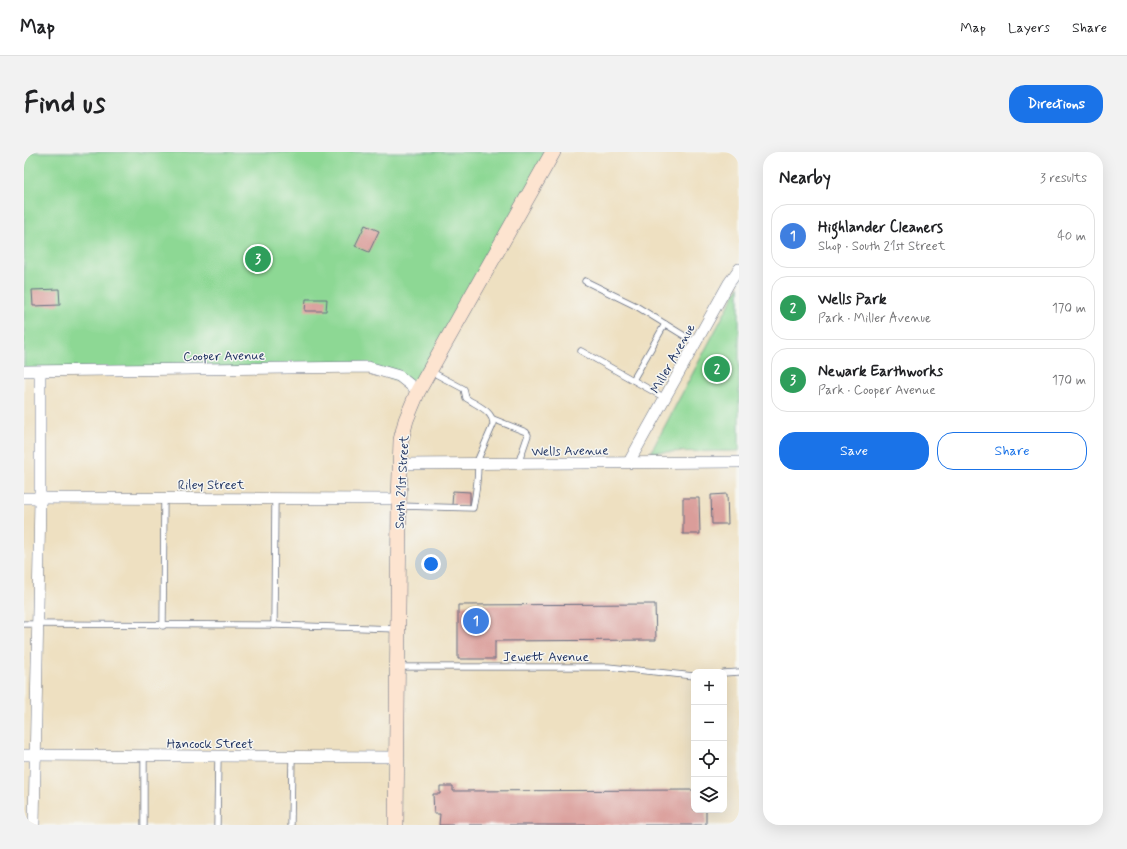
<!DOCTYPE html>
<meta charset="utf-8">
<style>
:root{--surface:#fff;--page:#f2f2f2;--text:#202124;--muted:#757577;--line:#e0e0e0;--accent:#1a73e8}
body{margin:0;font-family:Mynerve,sans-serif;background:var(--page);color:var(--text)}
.controls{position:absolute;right:12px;bottom:12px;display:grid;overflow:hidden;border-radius:8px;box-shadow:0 4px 16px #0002}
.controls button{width:36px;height:36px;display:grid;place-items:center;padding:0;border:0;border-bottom:1px solid var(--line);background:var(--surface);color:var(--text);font:20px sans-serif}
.you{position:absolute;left:407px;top:412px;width:14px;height:14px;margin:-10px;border:3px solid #fff;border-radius:50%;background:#1a73e8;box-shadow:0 0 0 6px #1a73e833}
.badge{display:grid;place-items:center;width:26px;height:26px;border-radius:50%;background:var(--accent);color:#fff;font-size:13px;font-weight:700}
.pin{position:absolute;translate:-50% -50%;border:2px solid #fff;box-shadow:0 1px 4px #0006}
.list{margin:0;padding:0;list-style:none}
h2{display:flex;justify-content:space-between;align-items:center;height:52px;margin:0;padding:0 16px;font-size:17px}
h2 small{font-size:13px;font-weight:400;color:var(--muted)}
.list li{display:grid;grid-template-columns:26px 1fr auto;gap:12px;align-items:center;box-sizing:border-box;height:64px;margin:0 8px 8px;padding:0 8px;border:1px solid var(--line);border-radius:16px}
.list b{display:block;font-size:15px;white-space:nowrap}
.list p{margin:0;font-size:13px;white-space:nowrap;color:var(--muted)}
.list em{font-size:13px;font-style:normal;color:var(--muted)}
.actions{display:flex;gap:8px;padding:12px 16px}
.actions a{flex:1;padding:9px 0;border:1px solid var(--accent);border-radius:16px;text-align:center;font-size:14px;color:var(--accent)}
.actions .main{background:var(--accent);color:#fff}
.icon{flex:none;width:22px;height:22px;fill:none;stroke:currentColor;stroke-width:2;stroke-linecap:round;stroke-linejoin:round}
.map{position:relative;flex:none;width:715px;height:673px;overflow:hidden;border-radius:16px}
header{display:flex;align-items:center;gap:24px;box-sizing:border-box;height:56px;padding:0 20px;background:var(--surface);border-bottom:1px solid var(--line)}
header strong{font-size:19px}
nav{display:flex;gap:22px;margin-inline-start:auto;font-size:14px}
.intro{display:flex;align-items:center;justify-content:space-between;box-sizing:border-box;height:96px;padding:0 24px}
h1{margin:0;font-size:28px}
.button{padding:10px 18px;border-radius:16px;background:var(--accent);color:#fff;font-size:14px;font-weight:700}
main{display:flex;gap:24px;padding:0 24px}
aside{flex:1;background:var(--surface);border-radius:16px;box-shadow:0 4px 16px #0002}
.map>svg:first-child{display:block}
</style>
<header>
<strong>Map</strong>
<nav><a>Map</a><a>Layers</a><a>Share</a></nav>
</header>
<div class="intro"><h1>Find us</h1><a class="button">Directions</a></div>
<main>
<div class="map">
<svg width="715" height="673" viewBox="0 0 715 673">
<rect width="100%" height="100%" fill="#f6f6f2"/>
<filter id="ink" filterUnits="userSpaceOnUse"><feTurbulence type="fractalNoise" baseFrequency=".025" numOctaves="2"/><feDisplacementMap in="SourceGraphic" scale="8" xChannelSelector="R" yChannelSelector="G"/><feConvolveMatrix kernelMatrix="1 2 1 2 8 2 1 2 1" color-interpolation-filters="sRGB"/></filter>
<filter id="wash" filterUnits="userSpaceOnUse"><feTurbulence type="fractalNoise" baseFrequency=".012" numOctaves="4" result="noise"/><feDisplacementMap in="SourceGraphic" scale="16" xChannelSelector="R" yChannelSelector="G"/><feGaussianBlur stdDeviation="0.9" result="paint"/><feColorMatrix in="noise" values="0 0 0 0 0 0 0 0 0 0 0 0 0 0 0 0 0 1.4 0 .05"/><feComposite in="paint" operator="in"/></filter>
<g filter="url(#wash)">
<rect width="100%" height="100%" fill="#eee0c1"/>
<g fill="#8dd894" stroke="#548479">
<path d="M0,0H528L394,239L344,215L0,219Z"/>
<path d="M715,134V299L627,300Z"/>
</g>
<g id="blocks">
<g fill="#da9d9a">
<path d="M341,73L355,79L345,100L331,94Z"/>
<path d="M35,137L36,153L9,154L8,138Z"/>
<path d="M282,147H303L302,159H281Z"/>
<path d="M429,339L446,340V354L428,353Z"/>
<path d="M703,342L704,372H688L687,343Z"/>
<path d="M659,346H675L676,382H659Z"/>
<path d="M631,452L632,488L471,489V507H434V453Z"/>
<path d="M416,634H429V639L670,638V658H682V673H415L416,662H410L409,642H416Z"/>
</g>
</g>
</g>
<g filter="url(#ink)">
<use href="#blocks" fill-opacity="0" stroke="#656d81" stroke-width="1"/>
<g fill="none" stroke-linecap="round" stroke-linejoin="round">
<g stroke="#656d81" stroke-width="7">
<g id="service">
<path d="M561,129L612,154L672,191"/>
<path d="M557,199L641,246"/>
<path d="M406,219L440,237L442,246C452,253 470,259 469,273L452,312"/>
<path d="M609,228L641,172"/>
<path d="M469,267L502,280L504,283L494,312"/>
<path d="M375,354L449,356C452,341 454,327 454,312"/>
<path d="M0,472L250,473L373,477"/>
<path d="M250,473L251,346"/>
<path d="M139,474L140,346"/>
<path d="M375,515H584L670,524"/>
<path d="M700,521L715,520"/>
<path d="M120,673V605"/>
<path d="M193,673L194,605"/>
<path d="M267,673L268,605"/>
</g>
</g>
<g stroke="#656d81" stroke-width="12">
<g id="minor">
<path d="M0,219L344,215L375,224L394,239"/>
<path d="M605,310L705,131L715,117"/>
<path d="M377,312L715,310"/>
<path d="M0,346L375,347"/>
<path d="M0,603L372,605"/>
<path d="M10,673L16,347V220"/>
</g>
</g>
<g stroke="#656d81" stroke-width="16">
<path id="secondary" d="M372,673L375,351L377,288L382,268L394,239L529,0"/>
</g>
<use href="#service" stroke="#fff" stroke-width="5.5"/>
<use href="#minor" stroke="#fff" stroke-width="11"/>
<use href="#secondary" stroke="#fde4d0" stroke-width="15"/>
</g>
</g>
<g text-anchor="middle" stroke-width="3" stroke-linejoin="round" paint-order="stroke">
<g font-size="13" fill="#1b2f5e" stroke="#f6f6f2">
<text transform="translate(200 203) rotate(-1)" y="5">Cooper Avenue</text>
<text transform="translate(648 206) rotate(-61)" y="5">Miller Avenue</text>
<text transform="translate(546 298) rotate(-1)" y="5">Wells Avenue</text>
<text transform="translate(377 330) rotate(-87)" y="5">South 21st Street</text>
<text x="187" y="337">Riley Street</text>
<text x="522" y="509">Jewett Avenue</text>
<text x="186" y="596">Hancock Street</text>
</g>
</g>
</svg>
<div class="controls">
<button>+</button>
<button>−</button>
<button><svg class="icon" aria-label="locate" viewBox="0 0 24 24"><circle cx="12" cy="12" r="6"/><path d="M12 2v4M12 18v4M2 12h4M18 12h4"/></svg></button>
<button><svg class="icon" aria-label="layers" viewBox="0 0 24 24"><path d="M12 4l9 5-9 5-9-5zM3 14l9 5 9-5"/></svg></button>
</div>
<div class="you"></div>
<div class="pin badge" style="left:452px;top:469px;background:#3f7fe0">1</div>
<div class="pin badge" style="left:693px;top:217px;background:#2e9e5b">2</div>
<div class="pin badge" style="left:234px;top:107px;background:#2e9e5b">3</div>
</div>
<aside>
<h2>Nearby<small>3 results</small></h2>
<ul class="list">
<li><span class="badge" style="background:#3f7fe0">1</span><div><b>Highlander Cleaners</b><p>Shop · South 21st Street</p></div><em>40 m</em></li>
<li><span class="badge" style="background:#2e9e5b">2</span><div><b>Wells Park</b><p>Park · Miller Avenue</p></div><em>170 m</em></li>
<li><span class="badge" style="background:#2e9e5b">3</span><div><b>Newark Earthworks</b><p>Park · Cooper Avenue</p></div><em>170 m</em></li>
</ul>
<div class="actions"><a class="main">Save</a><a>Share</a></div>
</aside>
</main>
